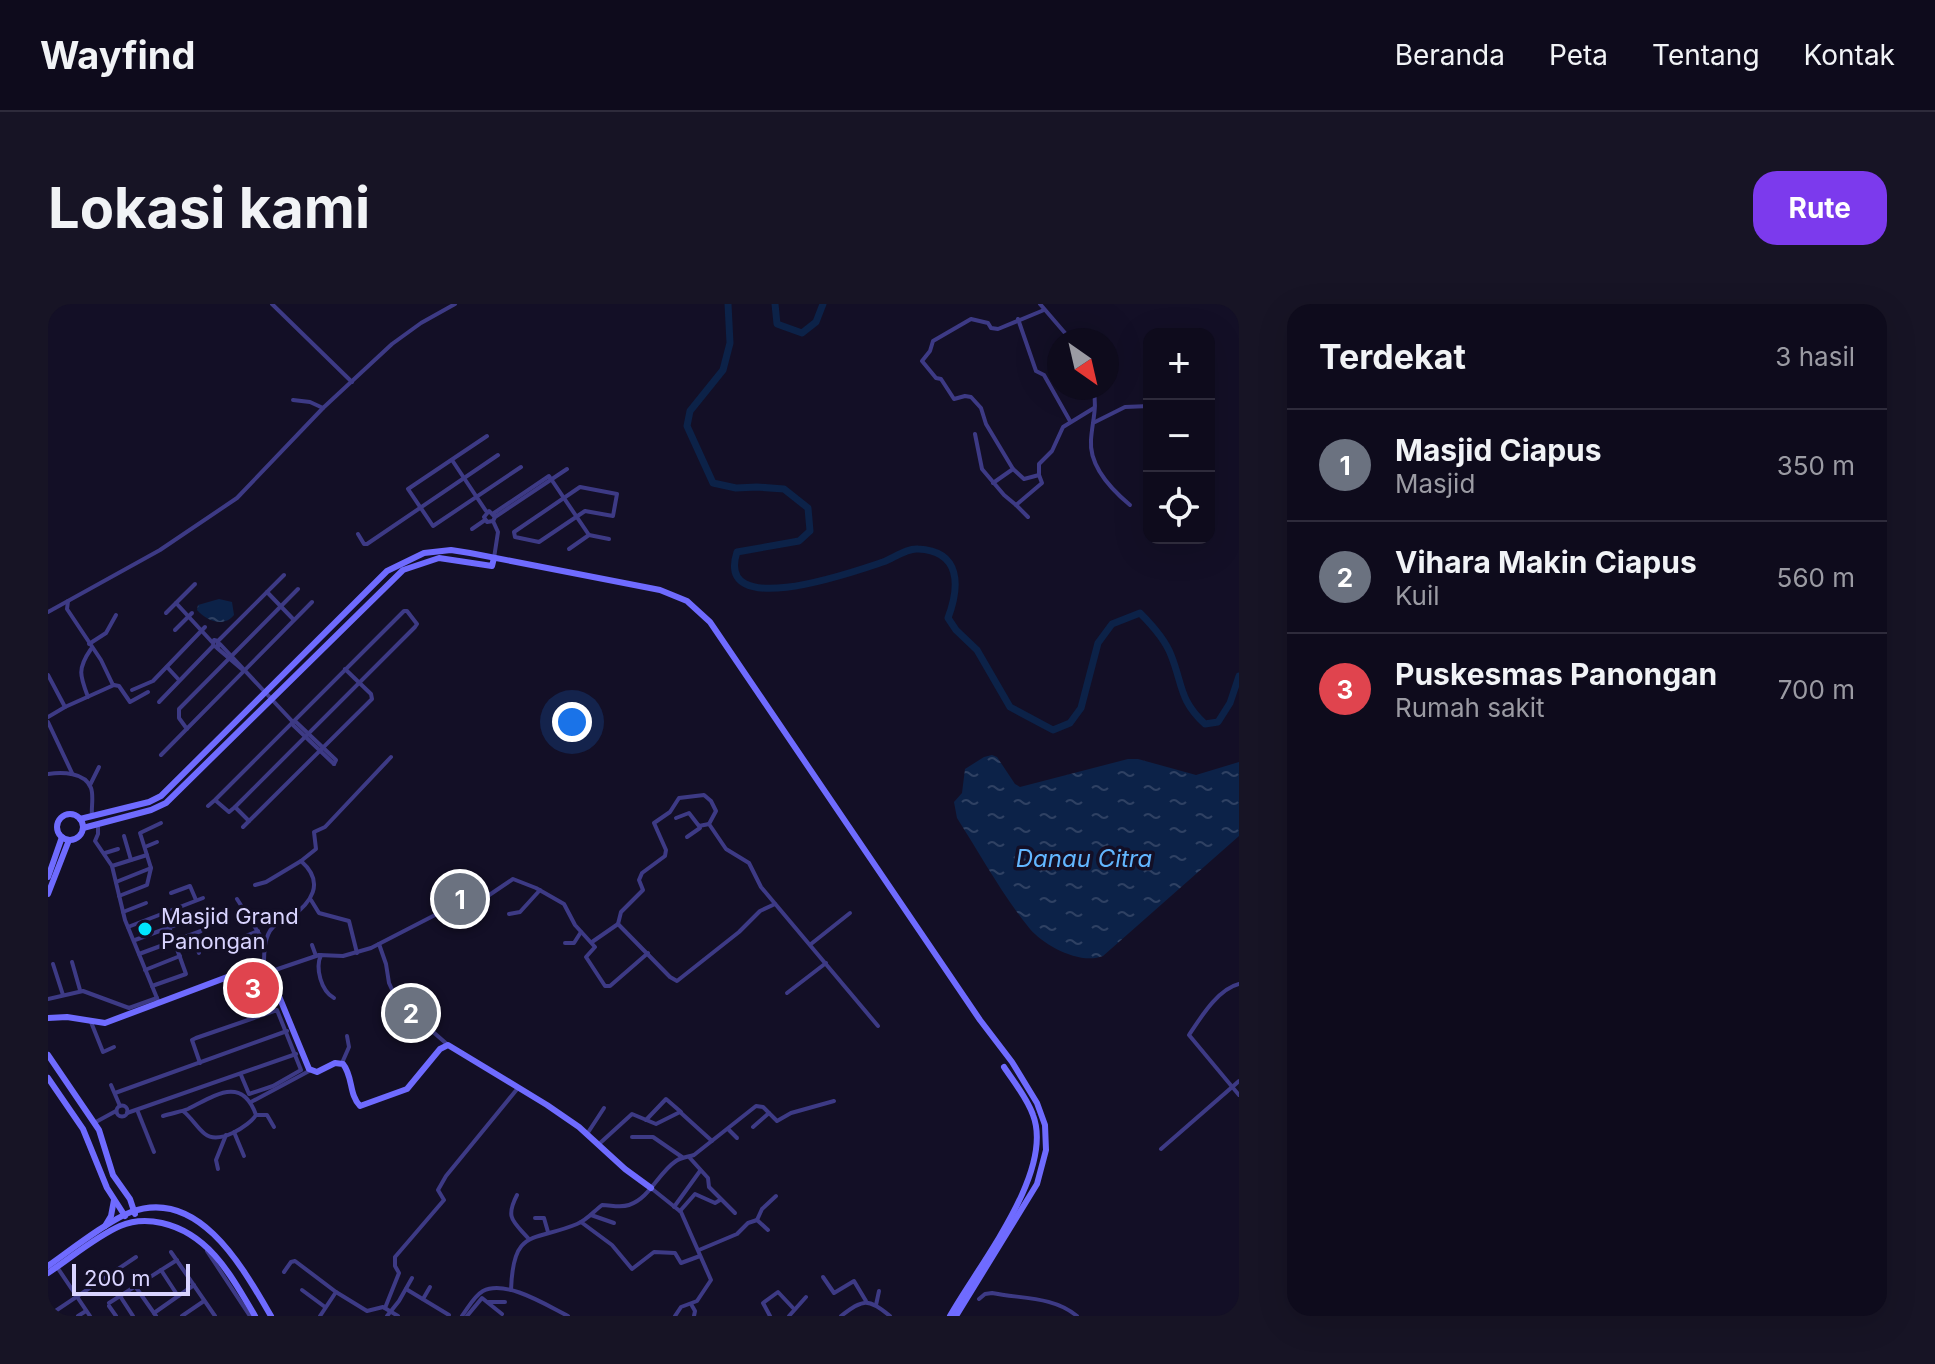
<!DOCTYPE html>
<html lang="id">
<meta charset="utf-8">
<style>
:root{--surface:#0e0b1c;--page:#171425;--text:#f1f3f6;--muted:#9b9ba3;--line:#2e2b3b;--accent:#7c3aed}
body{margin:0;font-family:Inter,sans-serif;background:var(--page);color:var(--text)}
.controls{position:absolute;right:24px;top:24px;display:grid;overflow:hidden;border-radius:16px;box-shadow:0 8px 32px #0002}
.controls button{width:72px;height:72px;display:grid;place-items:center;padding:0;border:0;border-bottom:2px solid var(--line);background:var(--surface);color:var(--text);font:40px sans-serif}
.compass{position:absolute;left:999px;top:24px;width:72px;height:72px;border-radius:50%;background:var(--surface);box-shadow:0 8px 32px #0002;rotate:146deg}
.scale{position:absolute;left:24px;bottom:20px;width:118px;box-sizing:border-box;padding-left:8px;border:4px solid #d9d4ff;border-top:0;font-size:22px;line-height:28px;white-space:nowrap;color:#d9d4ff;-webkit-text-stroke:6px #130f26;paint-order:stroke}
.you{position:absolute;left:524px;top:418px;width:28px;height:28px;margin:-20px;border:6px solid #fff;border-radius:50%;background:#1a73e8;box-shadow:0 0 0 12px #1a73e833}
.badge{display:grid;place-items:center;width:52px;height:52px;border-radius:50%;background:var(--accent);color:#fff;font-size:26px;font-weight:700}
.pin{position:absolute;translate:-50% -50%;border:4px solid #fff;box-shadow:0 2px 8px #0006}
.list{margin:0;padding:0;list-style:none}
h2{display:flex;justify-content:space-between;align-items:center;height:104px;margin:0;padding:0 32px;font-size:34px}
h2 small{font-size:26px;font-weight:400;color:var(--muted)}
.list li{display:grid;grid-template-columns:52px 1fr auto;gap:24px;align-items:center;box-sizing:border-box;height:112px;padding:0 32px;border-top:2px solid var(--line)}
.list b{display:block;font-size:30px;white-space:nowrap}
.list p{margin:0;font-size:26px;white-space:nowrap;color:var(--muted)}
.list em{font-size:26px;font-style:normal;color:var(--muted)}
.icon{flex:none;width:44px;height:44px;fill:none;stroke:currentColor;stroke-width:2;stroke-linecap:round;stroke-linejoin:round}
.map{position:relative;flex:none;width:1191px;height:1012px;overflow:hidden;border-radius:24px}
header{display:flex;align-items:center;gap:48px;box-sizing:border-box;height:112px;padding:0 40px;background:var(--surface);border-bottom:2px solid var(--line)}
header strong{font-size:38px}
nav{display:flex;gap:44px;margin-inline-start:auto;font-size:28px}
.intro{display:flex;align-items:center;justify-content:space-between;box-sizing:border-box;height:192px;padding:0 48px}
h1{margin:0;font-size:56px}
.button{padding:20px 36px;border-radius:24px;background:var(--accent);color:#fff;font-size:28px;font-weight:700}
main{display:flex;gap:48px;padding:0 48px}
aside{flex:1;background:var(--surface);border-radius:24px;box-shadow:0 8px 32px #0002}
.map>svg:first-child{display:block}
</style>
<header>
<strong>Wayfind</strong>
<nav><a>Beranda</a><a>Peta</a><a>Tentang</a><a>Kontak</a></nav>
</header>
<div class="intro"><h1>Lokasi kami</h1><a class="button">Rute</a></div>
<main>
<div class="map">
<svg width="1191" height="1012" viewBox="0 0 1191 1012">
<defs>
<pattern id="water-ripples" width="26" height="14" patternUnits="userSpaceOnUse" patternTransform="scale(2)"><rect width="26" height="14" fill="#0c2248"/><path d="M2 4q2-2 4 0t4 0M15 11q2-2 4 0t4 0" fill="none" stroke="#2f4163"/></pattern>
</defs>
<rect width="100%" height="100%" fill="#130f26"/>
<g fill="url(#water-ripples)">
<path d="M171,295L184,298L186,311C175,324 159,317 149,306L150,301Z"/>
<path d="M944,451L949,453L967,480L972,483L1080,455H1090L1148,471L1191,458V532L1055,652C1032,661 997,642 982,625C955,592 932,550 909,514L906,498L914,489L917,465L936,453Z"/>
</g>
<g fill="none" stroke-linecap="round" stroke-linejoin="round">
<g stroke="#0c2248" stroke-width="7">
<path d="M680,0L682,39L675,66L642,107L639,122L665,179L688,184L709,183L736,185L760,204L762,227L751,237L689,248C666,318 808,267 835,258C846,254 859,244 870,245C913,247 912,282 900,314L908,326L929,346L962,403L1005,426L1022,419L1033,404L1050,339L1064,320L1092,309C1104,321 1117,335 1123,351C1135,381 1131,396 1157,420L1170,418L1182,399L1191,372"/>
<path d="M727,0L729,20L754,29L768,18L775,0"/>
</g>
<g stroke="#3d3a85" stroke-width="4">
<path d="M224,0L304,78"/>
<path d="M992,0L1023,36"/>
<path d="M970,15L988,67L996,71L1022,117"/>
<path d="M1045,84C1050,102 1044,118 1043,136C1041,162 1064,186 1082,201"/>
<path d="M245,96L262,98L275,104"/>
<path d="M1047,118L1077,103L1101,102"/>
<path d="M927,130L934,165L956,191L968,201"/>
<path d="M439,132L360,185L385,222L473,163"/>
<path d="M404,156L438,207"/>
<path d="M965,165L976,175L991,171V160L1004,147L1015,123L1046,104"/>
<path d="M945,179L965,165L938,120L933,104L923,93L917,92L906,95L893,75L888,74L874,57L882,47L885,37L923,15L940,19L943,24L950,25L996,6"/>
<path d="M532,183L569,190L565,212L537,207L491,238L467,233L466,228Z"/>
<path d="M446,209L501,172L541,231"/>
<path d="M447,213L441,207L436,213L439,218L445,217L447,213L519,165"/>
<path d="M980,213L968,201L994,179L991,171"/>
<path d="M445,217L450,228L446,254"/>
<path d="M424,225L437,216"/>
<path d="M310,230L316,240H319L450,151"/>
<path d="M521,245L541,231L561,235"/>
<path d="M219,288L245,315"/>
<path d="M20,297L19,305L53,356L65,381"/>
<path d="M128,299L164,338"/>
<path d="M0,308L112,246L189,194L275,104L344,40L373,19L407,0"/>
<path d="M118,309L147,280"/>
<path d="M127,326L144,309"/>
<path d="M170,337V343L165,342L166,336L170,337L236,271"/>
<path d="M41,340L58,329L68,311"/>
<path d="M172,340L244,417L245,421L286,460"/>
<path d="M169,344L196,367"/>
<path d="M119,363L131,376"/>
<path d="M0,371L17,403"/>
<path d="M84,386L105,377L157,323"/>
<path d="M40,393C32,372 29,365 43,345"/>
<path d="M111,398L165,342"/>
<path d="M0,413L17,403L66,381L71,382L82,398L100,388"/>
<path d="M244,417L248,418L288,456L286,460"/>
<path d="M0,418L24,469"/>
<path d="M139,425L131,414V405L250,285"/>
<path d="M113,451L264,298"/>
<path d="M0,470C14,468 37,468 43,484C46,492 43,504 44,512"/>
<path d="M42,481L51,463"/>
<path d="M160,502L167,496C230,433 293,370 356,307H359L369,320L367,323L187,503L181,508L167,496"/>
<path d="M187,503L201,517"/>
<path d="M628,514L641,509L651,522L661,520"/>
<path d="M50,521V530L47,537L64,562L77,616L111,699"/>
<path d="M195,523L324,395L323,390L297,365"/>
<path d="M76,532L83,556"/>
<path d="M639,533L652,524"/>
<path d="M97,543L109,538"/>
<path d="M57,549L70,545"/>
<path d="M64,562L99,551"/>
<path d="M68,578L103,564"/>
<path d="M207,581L218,578L253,557"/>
<path d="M123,589L142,582L148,596"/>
<path d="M71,592L99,581L103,564L92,529L113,519"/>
<path d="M189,595L217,639"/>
<path d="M263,596L271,609L301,617L309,649"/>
<path d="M75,608L98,599"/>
<path d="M461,610L472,608L492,586"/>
<path d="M570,620L622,673L629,677L691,628L712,607L727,600"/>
<path d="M80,623L155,594"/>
<path d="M144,631L151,649"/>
<path d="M87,636L152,612"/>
<path d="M544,638L570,620L573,608L595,586L591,576L594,569L617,552L618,546L606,519L622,508L631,494L656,491L663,497L668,507L661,520L678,545L701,559L713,583L830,722"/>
<path d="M180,639L210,627"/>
<path d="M517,639H526L533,628"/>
<path d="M331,640L338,660L341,679L356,712L376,720L400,741"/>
<path d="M763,640L802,609"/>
<path d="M264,641L268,652"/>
<path d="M91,650L153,627"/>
<path d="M273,651C267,664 273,687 286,694"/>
<path d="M24,658L32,686"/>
<path d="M5,660L15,691"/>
<path d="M216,661C216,649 216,632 225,623C229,619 237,618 242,614C263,599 278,579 253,557L268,545L266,528L277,523L343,453"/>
<path d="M97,666L132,652"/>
<path d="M221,668L271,651L295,652L323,644L389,610L419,606L465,575L488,584L516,600L527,621L547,643L538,653L557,682H562L600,649"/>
<path d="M1191,680C1170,685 1153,713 1141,731L1191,791"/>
<path d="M104,682L138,670L116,609"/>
<path d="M739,689L778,659"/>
<path d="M0,695L35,687L81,704L109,694"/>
<path d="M43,718L55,748L66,743"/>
<path d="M152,759L144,736L148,734L229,706L253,766L225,782L201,790L193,771"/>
<path d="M294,759L301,743L299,732"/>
<path d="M63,781L72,802"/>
<path d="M67,789L239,727"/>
<path d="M203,798L263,766"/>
<circle cx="74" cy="807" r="5.5"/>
<path d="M90,808L106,848"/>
<path d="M79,809L248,750"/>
<path d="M208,811H219L226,823"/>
<path d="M115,812C124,809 132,808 140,805C166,792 194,771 208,811C201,822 171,841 157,830C149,824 144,814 135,807"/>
<path d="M598,816L618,795L633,808"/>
<path d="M46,819L68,807"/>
<path d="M705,823L721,809"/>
<path d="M681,826L689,834"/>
<path d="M186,828L196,852"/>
<path d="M539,830L556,804"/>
<path d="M584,833H605L634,853"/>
<path d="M551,840L584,810L608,820L632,808L664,837"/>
<path d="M1113,845L1191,777"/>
<path d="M641,853L660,874L661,883L687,909"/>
<path d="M170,865L168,856L178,831"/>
<path d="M603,884L633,908L663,976L649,997L633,1003L627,1012"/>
<path d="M469,891C457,914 465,917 480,934"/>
<path d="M626,903L652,867"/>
<path d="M632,907L647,890L667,899L672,896"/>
<path d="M543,911L566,919"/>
<path d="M487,914H496L500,928"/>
<path d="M709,916L714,905L728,892"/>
<path d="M533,918L564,941L584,965L606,948L627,949L633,959L652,952"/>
<path d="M651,946L689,930L700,919L709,916L720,926"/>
<path d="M159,947L202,1012"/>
<path d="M123,948L167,1012"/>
<path d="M9,963L42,1012"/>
<path d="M113,966L130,992"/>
<path d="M236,968L243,958L247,957L288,988"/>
<path d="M775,973L786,989L806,977L818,997"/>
<path d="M87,982L108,1012"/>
<path d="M358,985L401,1011"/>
<path d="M254,986L277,1003"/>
<path d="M463,986C465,923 486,938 529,920C539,916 546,907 554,901C563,901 572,904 581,901C602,894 610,869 628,857C634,853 640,853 646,851L708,802L715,803L729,817L743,809L786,797"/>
<path d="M72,992L85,1012"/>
<path d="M375,995L382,983"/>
<path d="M931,995L937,990L944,989C973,995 1005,992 1029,1012"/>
<path d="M440,998H457"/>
<path d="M61,999L129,956"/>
<path d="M643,1000L647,1007L646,1012"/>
<path d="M828,1001L831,987"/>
<path d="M61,1002L68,1012"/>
<path d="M337,1004L351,969L347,962V953L396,896L390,886L398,872L470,784"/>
<path d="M106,1009L146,981"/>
<path d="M0,1012L88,953"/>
<path d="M30,1012L38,1007"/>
<path d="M134,1012L156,997"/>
<path d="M272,1012L288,988L319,1007L335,1003L350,1012"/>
<path d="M339,1012L351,997L364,974"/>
<path d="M414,1012C420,1004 426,992 435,987C458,975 500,1002 520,1012"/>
<path d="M419,1012L434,994L454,1010"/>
<path d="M722,1012L715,999L730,988L746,1005"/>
<path d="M741,1012L758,993"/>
<path d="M793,1012C815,995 820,994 842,1012"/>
</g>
<g stroke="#6f6bff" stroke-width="6">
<circle cx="22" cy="523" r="13"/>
<path d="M32,515L101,498L113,492L339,267L376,249L403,246L422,249L612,286L639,297L662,318L932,716L964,758L989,799L997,821L998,846L989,880L908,1012"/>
<path d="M35,524L103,506L118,499L355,266L391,254L444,262L446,254"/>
<path d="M0,573L14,533"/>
<path d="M0,590L21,536"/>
<path d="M0,714L19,713L57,719L214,660L221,668L261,765L269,768L287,759L295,760C305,772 301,791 312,802L359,785L392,745L400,741L499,801L531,823L577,865L603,884"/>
<path d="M0,751L51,826L65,871L82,895L87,910"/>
<path d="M0,774L35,825L59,884L77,912"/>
<path d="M57,922L63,912L66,896"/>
<path d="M0,962C20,948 61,916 83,908C151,883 195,964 223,1012"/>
<path d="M0,969C23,954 47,933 72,922C86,916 100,916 114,919C162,930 184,973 207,1012"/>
<path d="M902,1012C930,962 1007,868 985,811C979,794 966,778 956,763"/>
</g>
</g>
<circle fill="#00e5ff" stroke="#130f26" stroke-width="3" cx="97" cy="625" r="8"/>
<g text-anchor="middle" stroke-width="7" stroke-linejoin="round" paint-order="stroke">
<g font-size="22" fill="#d9d4ff" stroke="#130f26" text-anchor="start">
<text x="113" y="620">Masjid Grand<tspan x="113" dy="25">Panongan</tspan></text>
</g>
<g font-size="24" font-style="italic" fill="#62b6ff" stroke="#130f26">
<text x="1036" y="563">Danau Citra</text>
</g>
</g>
</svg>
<div class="controls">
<button>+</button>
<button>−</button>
<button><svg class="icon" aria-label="locate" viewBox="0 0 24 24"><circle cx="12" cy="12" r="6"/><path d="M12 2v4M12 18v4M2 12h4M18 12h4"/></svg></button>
</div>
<svg class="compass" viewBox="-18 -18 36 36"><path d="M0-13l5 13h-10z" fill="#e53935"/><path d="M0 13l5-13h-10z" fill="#9b9ba3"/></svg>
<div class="scale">200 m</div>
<div class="you"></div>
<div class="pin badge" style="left:412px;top:595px;background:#6b7280">1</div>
<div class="pin badge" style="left:363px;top:709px;background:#6b7280">2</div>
<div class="pin badge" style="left:205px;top:684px;background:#e0444e">3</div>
</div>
<aside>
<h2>Terdekat<small>3 hasil</small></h2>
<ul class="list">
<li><span class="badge" style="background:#6b7280">1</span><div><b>Masjid Ciapus</b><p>Masjid</p></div><em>350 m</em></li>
<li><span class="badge" style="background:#6b7280">2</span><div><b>Vihara Makin Ciapus</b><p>Kuil</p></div><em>560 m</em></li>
<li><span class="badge" style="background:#e0444e">3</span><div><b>Puskesmas Panongan</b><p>Rumah sakit</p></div><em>700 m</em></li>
</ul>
</aside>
</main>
